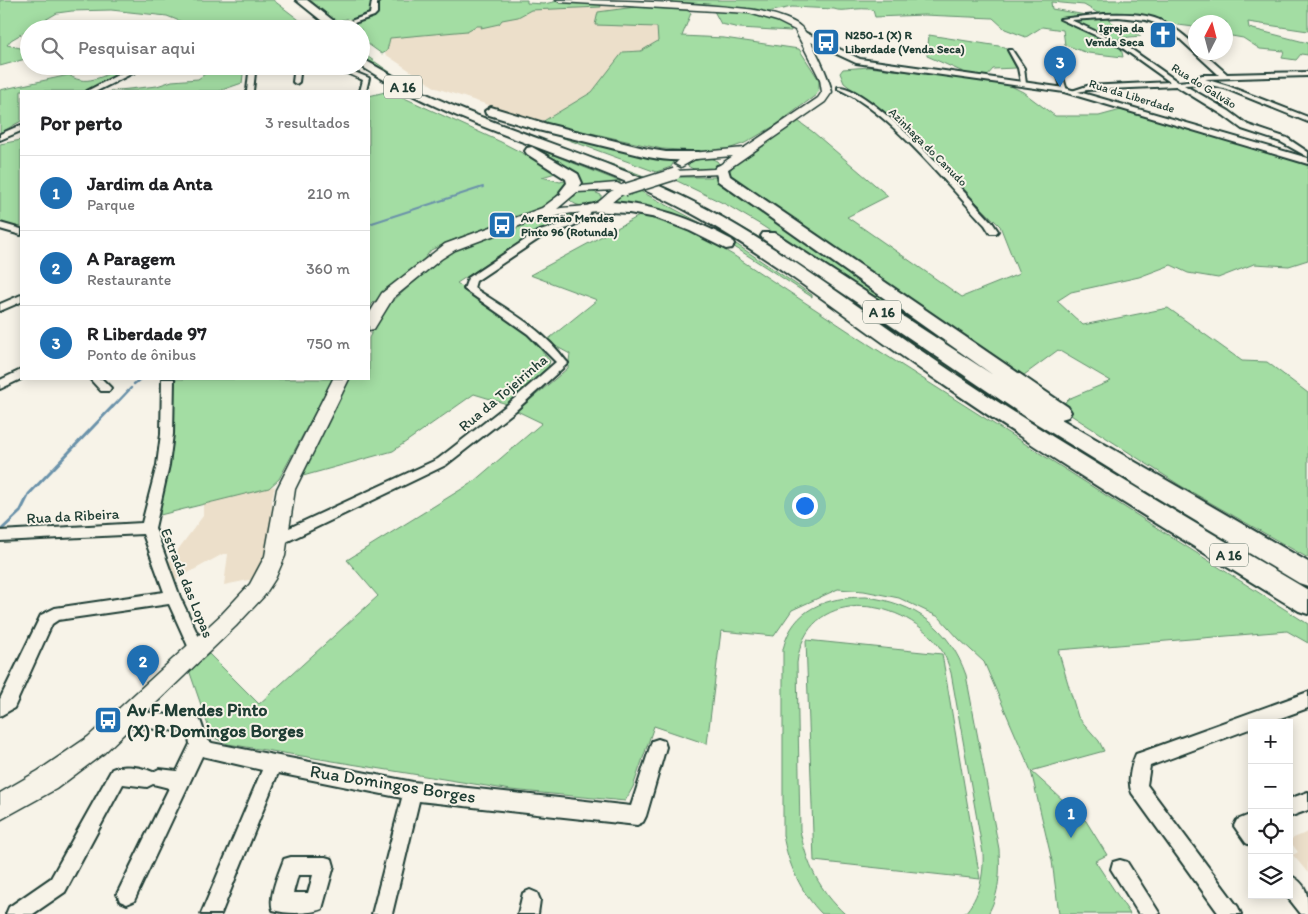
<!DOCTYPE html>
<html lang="pt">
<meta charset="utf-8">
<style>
:root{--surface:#fff;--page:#f6f6f6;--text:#202124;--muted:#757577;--line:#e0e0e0;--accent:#1f6fb2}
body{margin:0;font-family:Itim,sans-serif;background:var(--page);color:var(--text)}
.controls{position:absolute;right:15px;bottom:15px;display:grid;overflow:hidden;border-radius:0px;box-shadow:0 2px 12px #0003}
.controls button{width:45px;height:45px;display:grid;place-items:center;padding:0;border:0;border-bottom:1px solid var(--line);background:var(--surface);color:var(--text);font:25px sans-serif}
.compass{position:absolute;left:1188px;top:15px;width:45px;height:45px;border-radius:50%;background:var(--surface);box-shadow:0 2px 12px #0003;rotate:6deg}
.you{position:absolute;left:804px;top:505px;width:18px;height:18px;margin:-12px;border:4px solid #fff;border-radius:50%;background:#1a73e8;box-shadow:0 0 0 8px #1a73e833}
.badge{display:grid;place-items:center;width:32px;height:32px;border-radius:50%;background:var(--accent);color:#fff;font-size:16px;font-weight:700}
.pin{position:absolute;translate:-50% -41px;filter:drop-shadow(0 1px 2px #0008)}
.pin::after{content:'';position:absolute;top:26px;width:18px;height:15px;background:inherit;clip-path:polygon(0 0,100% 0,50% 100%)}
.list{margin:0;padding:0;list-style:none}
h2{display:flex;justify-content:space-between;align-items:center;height:65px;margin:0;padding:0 20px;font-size:21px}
h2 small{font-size:16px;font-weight:400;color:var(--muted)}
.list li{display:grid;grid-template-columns:32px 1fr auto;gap:15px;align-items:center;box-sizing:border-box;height:75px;padding:0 20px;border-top:1px solid var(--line)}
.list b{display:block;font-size:19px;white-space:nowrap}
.list p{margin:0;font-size:16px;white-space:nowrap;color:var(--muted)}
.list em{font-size:16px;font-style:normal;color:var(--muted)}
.icon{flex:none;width:28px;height:28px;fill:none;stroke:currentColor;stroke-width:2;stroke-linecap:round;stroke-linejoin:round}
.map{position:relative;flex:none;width:1308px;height:914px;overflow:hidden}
.search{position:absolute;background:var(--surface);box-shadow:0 2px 12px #0003;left:20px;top:20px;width:350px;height:55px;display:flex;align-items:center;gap:12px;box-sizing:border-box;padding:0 18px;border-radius:28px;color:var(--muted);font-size:19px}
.panel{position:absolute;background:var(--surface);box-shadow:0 2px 12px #0003;left:20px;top:90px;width:350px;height:290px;border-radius:0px}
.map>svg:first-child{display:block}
</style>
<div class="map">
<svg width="1308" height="914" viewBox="0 0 1308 914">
<rect width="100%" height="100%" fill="#f7f3e8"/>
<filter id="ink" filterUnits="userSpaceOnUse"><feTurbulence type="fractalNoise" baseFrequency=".02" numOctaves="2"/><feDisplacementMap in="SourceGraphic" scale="10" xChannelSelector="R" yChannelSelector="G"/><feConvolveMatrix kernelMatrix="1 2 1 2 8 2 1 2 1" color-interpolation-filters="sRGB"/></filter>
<g filter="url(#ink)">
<g fill="#ecdfca">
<path d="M581,5L636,8L676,23L658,66L560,124L519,115L436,88L385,54L390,38L496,11Z"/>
<path d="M275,486L272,498L270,540L266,556L254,579L224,585L228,554H223L175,580L168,563L203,516V504Z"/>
<path d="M1308,832V873L1293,855L1298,852L1289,840Z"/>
</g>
<g fill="#a3dda3" stroke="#618d6c">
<path d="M0,0H273L311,29H200L167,16L111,10L72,11L57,13L11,40L7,45L29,50V58L0,66Z"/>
<path d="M310,0H371V10L368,16L338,23Z"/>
<path d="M381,0H527V3L544,4L558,1L600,3L601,7L531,10L518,17L502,20L499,24L481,28L482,26H476L467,31L390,38L387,51L382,54L361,39V29H346L342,26L374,16L378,13V3Z"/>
<path d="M663,0H1308V31L1248,22L1249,28L1308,43V55L1301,54L1296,60L1282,58L1284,51L1260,49L1243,38L1226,35V22H1196L1195,36H1194V27L1178,25L1146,17L1103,16L1084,5L1051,2L1052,9L1108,19L1117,26L1141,36L1119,38L1123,57L1088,53L1065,45L1063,30L1042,27L1026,37L1005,29L993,18L924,15L875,17L873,10C859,6 843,13 834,9L792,7L768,12L684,5Z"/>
<path d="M635,7L686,10L691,13L682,36L724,38L799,49L819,80V89L816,95L776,125L745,143L720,152L662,149L542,122L592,92L623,52L641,51L658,41L657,27L595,25L598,12Z"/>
<path d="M714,11C740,11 770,14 791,29V31L740,28L721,24Z"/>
<path d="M929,35L1005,47L1016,68L993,69L986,77L970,75L927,56Z"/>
<path d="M361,52C380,65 398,79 419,89C489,126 570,148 644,176L637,178L453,108L384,73L361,57Z"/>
<path d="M128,66H137L120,73L85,91H21V121L0,133V90L69,75C88,89 108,72 128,66Z"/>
<path d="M207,66H240L243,75L242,83L219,91H110L157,86L172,81L198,79L205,74Z"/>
<path d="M869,67L1005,83L1023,92L1055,116H1099L1121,110L1308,164V260L1289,266L1254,264L1218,278L1188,273L1171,265L1139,277L1071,292L1057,301L1083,325L1168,308L1242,361L1267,362L1308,393V558L1181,486L1060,408L1068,399L1111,381L1058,350L1024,375L980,347L729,176L728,173L735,164L798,121L813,132L888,196L847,217L962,297L1019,274L1000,226L944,171L866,100L844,83L840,73L843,69Z"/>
<path d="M389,91L501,142L559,172L542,177L560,182L568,180L569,185L561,190L553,200L527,216L460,237L431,250L424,259L372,304L369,311V96Z"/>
<path d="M539,129L676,158L671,167L656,172Z"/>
<path d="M21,140V229L0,223V144Z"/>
<path d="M533,147L621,182L602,187L579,185L531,149Z"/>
<path d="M710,158L717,161L719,164C712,173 696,172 688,166L691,159Z"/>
<path d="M681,177H718L903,308L1022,396L761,225L727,205L673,179Z"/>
<path d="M658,184C765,231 858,304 954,370C1069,447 1188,517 1308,587V596L652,186Z"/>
<path d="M589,190L601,195V201C592,207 578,209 570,200L569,198L576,192Z"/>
<path d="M638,190L718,232L812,295V297L722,239L704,229L613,205C617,194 627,193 638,190Z"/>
<path d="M567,214H573L564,223L537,231L457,283L528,334L550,361L548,367L507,404L474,394L393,451L303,476L302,469L348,379H369V338L382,311L433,265L458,248L534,221Z"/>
<path d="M641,215L695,233L733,255L862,340L1308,624V643L1287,631L1058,650L1078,717L1099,741L1104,751L1031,771L1086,821L1107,855L1095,861L1130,914H1059L1052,861L1031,771L984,662L959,639L939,617L899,598L864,591L838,589L792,610L774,636L721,631L707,744L654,726L633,787L625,801L511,790L228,744L212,737L189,670L209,654L259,704L378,596L347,560L473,482L542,423L517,411L568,368L570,354L546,341L597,300L530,275Z"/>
<path d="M175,379H333L279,479L269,488L160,515Z"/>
<path d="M866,597C915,603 949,627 966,675L999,849C1000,872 1000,893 988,914H964C980,897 984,874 983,853L951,673C948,663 945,654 938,645C900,595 806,586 797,663L800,830C806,864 820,891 845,914H822C801,893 788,864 783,835V649C793,608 826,597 866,597Z"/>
<path d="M806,640L942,654L980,879L814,861Z"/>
</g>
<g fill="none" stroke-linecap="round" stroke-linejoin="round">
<path stroke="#6b92aa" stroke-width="2" d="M369,224L483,187"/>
<g stroke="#6b92aa" stroke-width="2.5">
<path d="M134,384L140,379"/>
<path d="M112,408L131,388"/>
</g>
<path stroke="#6b92aa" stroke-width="3" d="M0,531L20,512L29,494L113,406"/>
<g stroke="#1f3d34" stroke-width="4">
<g id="minor">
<path d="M1104,14C1149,13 1162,15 1196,46V52H1202L1227,74L1308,72V76L1205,79L1228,86L1308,117V122L1224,88L1205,84L1184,85L1229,111L1248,125L1287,138L1308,152V157L1281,142L1242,129L1223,115L1176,86L1087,90L1072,93V91L1087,86L1170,82L1121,47L1060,19ZM1118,17L1146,20L1167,27L1219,75H1202L1197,78L1199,80L1178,82L1125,45L1071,20Z"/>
<path d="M1008,50H1012L1024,68L1026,84L1021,83L1018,68Z"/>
<path d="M245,66H251L255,73L253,91H247L249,73Z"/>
<path d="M295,66H301L299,82L296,84L293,82Z"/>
<path d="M331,66H340L369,78L366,91H360L363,80Z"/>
<path d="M1057,73L1062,74L1067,91L1062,90Z"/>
<path d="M838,87C869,84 968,196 992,222L998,231L996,233H990L985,225C948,185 887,109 838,89Z"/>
<path d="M587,207L591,210L589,216L571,227L543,236L476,281L474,288C507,310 542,328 566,361L568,363L566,365L515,411L446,465L284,543L279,544L274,543L272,539L274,535L438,459L507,405L556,362L528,334L464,289L468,278L537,232L565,223Z"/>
<path d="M0,223L21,229V235L0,229Z"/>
<path d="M21,295V302L0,311V304Z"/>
<path d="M21,370V379L0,389V380Z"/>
<path d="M90,379H102L111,388L109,391H101Z"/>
<path d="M162,379H174L173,434L169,465L155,528L180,597L205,650L202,655L197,657L192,655L169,604L58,620L52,624L14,708L0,716V699L41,615L55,608L164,592L143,534L0,541V531L142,523L157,465L161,434Z"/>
<path d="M1308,692V708L1267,723H1252V728L1150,766L1147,785L1238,907L1241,914H1219L1132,793C1127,782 1131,765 1136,754L1142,752Z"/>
<path d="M125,710L194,718L200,720L207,740L212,743L413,782L631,806L652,741L658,739L664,741L666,747L646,816L643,822L637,825L419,801L392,914H372L402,798L278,773L221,914H201L262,770L202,756L134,901L127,904L120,901L117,894L169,788L153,784L147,787L123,784L65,892L33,914H6L9,907L51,878L112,769C123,764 142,767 153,772L159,769L177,771L190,744L188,732L125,726L119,724L117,718L119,712Z"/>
<path d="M1308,792V810L1289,817V799Z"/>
<path d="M1252,814V846L1246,843L1234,826L1237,820Z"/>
<path d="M291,857H325L332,859L334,866L322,909C309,914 286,914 273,910C268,896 279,873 284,859ZM298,875H313L308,893H293Z"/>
<path d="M1120,860L1127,862L1160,914H1139L1111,869L1113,862Z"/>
<path d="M1289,875C1308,883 1308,896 1308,914H1301L1286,895H1289Z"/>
<path d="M530,890L537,893L540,900L538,914H518L523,893Z"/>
</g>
</g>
<g stroke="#1f3d34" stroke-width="4">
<g id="tertiary">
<path d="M380,0L377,3V13L374,16L348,25L345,23L370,14L372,1Z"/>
<path d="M798,32H804L860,59L1065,88L1308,158V164L1064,92L856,63L798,36Z"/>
<path d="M135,66H147L97,91H87Z"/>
<path d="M21,125V131L0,140V134Z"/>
</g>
</g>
<g stroke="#1f3d34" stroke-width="3">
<g id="secondary">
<path d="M556,0C618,0 686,2 747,9C760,10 792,18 801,27C810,35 830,80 832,92L825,102L721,174L671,176L669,174L675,171L714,169L733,156L695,159L681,167L675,164L682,157L692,153L744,148L818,98L822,92L820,79L795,30L777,21L749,13L560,2Z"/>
<path d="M617,183L630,190C626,194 621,194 617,198C597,216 591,210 567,214C558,215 548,220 540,218L455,250L441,259L393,298L374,329L369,330V314L382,293L445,244L542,208L570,187ZM614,190C606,193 603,201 594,204C583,208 569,206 557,209L577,192Z"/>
<path d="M333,379H349L295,489L285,556L275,579L264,596L236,626L104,753L56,789L0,820V793L38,771L88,737L222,614L250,584L265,556L277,489Z"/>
</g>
</g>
<g stroke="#1f3d34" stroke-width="4">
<g id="motorway">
<path d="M296,0H307L344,29H332Z"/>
<path d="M361,58L420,91L449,104C534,140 624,165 707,209C796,257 875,321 960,377C1073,452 1191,521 1308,590V614L1299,611C1181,539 1062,466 948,388C865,332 787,268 700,218C592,156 466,134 361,66Z"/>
<path d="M491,107L547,124L648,149L666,152H699L701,155L699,158C682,162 664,160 648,157L538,130L486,114L485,111Z"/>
<path d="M532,147L578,174L582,183L573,195H563L560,192L567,183L566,179L527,154L525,151L527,148Z"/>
<path d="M722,165L727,166L730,176L1068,407L1071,412L1068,417L1061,419L1308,562V586L1299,583L1149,493L1026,417L763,239L761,236L763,233H775L993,375L718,181L715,169L717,166Z"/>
<path d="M612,202C655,205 694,219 732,240L734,244L732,248L726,249L690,231L657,218L629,213L589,211L587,208L589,205Z"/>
</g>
</g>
<use href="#minor" fill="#f7f3e8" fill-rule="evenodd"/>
<use href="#tertiary" fill="#f7f3e8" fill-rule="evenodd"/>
<use href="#secondary" fill="#f7f3e8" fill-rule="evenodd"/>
<use href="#motorway" fill="#f7f3e8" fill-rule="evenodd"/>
<g stroke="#1f3d34" stroke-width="9" stroke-linecap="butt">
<path id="tertiary-bridge" d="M320,29L348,23"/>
</g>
<g stroke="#1f3d34" stroke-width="14" stroke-linecap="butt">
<path id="secondary-bridge" d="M624,190L675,174"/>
</g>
<use href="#tertiary-bridge" stroke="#f7f3e8" stroke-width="8"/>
<use href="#secondary-bridge" stroke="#f7f3e8" stroke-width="11"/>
</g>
</g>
<defs>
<g id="church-square" transform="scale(1.4375)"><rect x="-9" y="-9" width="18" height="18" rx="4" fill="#1f6fb2" stroke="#f7f3e8"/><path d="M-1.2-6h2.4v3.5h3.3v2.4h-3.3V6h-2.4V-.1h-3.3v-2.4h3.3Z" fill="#fff"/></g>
<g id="bus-square" transform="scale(1.4375)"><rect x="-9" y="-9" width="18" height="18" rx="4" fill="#1f6fb2" stroke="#f7f3e8"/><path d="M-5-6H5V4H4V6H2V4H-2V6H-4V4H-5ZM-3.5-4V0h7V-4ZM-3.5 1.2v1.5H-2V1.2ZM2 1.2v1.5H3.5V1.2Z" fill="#fff"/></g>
</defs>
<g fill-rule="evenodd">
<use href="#church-square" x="1163" y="35"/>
<use href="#bus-square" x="826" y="42"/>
<use href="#bus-square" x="502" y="225"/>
<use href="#bus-square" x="108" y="720"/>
</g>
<g text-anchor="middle" stroke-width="4" stroke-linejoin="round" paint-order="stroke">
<g font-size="12" font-weight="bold" fill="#1f3d34" stroke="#f7f3e8" text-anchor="start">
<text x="1144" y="32" text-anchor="end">Igreja da<tspan x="1144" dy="14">Venda Seca</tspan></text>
<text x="845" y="39">N250-1 (X) R<tspan x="845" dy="14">Liberdade (Venda Seca)</tspan></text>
<text x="521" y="222">Av Fernão Mendes<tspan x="521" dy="14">Pinto 96 (Rotunda)</tspan></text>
</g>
<g font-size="12" fill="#1f3d34" stroke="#f7f3e8">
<text transform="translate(1204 86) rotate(32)" y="4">Rua do Galvão</text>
<text transform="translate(1132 96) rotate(17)" y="4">Rua da Liberdade</text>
<text transform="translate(928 147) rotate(45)" y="4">Azinhaga do Canudo</text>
</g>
<g fill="#f7f3e8" stroke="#60746a" stroke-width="1">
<rect x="384" y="75.5" width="38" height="23" rx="4"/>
<rect x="863" y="300.5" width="38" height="23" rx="4"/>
<rect x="1210" y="543.5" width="38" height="23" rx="4"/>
</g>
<g font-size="14" font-weight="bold" fill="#1f3d34">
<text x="403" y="92">A 16</text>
<text x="882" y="317">A 16</text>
<text x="1229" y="560">A 16</text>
</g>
<g font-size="15" fill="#1f3d34" stroke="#f7f3e8">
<text transform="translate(503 393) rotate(-40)" y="5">Rua da Tojeirinha</text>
<text transform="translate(73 516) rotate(-3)" y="5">Rua da Ribeira</text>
<text transform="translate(187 583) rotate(68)" y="5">Estrada das Lopas</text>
</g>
<g font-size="18" font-weight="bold" fill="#1f3d34" stroke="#f7f3e8" text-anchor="start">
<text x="127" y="716">Av F Mendes Pinto<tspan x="127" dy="21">(X) R Domingos Borges</tspan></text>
</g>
<g font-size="18" fill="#1f3d34" stroke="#f7f3e8">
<text transform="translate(393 784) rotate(9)" y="6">Rua Domingos Borges</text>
</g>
</g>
</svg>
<div class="controls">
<button>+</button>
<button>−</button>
<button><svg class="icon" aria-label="locate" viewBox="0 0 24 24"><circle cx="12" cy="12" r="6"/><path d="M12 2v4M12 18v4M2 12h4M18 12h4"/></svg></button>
<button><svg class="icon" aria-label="layers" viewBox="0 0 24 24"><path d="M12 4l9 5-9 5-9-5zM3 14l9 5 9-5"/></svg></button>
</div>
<svg class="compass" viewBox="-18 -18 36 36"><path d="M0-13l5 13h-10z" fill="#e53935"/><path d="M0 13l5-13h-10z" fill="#757577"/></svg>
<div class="you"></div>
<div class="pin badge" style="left:1071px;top:838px">1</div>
<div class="pin badge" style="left:143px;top:686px">2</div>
<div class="pin badge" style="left:1060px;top:87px">3</div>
<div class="search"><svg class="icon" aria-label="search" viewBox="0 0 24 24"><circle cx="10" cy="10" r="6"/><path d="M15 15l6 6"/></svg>Pesquisar aqui</div>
<section class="panel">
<h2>Por perto<small>3 resultados</small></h2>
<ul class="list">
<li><span class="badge">1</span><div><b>Jardim da Anta</b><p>Parque</p></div><em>210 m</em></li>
<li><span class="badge">2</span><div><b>A Paragem</b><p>Restaurante</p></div><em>360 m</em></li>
<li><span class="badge">3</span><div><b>R Liberdade 97</b><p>Ponto de ônibus</p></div><em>750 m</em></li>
</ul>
</section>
</div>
